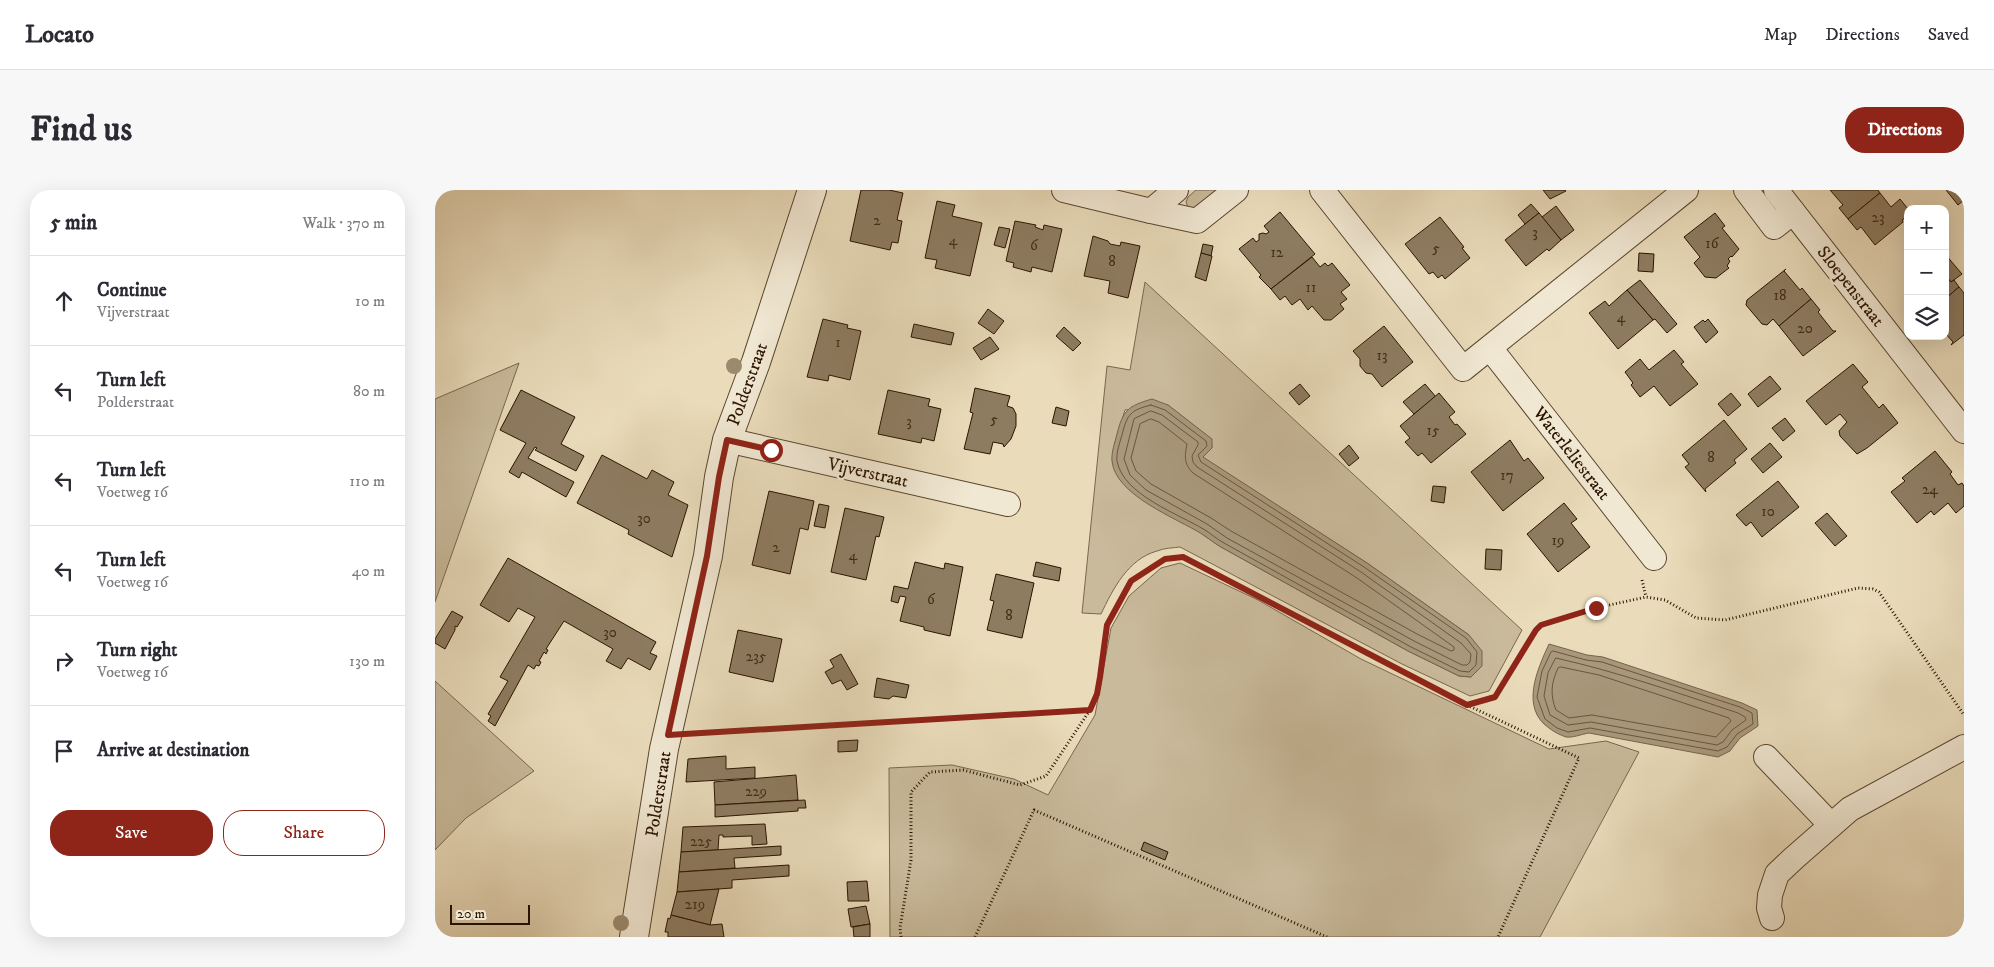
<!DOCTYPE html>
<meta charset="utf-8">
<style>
:root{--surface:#fff;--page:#f7f7f7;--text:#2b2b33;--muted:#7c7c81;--line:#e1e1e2;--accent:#8f2418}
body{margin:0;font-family:"IM FELL DW Pica",serif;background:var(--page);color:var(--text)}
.controls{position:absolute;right:15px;top:15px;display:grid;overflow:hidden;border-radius:10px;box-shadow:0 5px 20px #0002}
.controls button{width:45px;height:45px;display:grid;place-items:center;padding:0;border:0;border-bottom:1px solid var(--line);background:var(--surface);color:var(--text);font:25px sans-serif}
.scale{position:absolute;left:15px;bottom:12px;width:80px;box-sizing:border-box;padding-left:5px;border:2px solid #2a1400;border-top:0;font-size:14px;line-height:18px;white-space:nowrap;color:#2a1400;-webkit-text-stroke:4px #f1e8d3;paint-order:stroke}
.stop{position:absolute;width:15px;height:15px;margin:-11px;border:4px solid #8f2418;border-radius:50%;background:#fff}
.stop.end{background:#8f2418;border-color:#fff;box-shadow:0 1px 5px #0008}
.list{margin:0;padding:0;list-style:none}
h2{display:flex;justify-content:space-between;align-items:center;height:65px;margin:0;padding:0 20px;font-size:21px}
h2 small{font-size:16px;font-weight:400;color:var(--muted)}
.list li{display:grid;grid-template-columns:32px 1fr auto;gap:15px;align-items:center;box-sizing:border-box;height:90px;padding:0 20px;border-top:1px solid var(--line)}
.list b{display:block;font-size:19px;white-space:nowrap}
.list p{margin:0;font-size:16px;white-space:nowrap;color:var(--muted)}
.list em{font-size:16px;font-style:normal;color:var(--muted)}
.actions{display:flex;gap:10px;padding:15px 20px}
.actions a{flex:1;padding:11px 0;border:1px solid var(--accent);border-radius:20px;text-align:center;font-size:18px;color:var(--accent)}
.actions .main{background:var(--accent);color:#fff}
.icon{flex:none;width:28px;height:28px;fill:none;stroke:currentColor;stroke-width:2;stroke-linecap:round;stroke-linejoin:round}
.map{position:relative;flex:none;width:1529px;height:747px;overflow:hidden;border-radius:20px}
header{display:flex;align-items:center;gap:30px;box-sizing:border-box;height:70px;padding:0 25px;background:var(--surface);border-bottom:1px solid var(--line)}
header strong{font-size:24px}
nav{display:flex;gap:28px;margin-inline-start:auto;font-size:18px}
.intro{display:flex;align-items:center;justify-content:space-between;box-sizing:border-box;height:120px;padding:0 30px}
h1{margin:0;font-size:35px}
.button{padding:12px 22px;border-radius:20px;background:var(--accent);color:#fff;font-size:18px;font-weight:700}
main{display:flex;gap:30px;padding:0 30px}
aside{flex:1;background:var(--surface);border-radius:20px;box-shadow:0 5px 20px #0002}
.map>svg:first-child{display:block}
</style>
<header>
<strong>Locato</strong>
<nav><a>Map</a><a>Directions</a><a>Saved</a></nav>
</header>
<div class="intro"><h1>Find us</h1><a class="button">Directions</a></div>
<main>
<aside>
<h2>5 min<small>Walk · 370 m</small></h2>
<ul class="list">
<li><svg class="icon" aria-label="ahead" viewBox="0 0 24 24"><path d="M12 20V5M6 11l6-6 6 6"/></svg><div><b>Continue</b><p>Vijverstraat</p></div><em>10 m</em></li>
<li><svg class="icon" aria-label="left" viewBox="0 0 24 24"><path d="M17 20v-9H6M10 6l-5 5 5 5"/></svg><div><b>Turn left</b><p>Polderstraat</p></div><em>80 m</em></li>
<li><svg class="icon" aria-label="left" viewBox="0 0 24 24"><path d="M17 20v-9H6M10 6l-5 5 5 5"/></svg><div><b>Turn left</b><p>Voetweg 16</p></div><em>110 m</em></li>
<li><svg class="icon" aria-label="left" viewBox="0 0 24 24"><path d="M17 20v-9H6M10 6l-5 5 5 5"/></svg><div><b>Turn left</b><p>Voetweg 16</p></div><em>40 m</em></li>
<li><svg class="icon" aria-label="right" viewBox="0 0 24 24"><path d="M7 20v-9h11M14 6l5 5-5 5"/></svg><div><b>Turn right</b><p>Voetweg 16</p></div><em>130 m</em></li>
<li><svg class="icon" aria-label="arrive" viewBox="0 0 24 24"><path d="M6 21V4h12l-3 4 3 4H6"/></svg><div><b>Arrive at destination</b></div></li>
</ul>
<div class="actions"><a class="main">Save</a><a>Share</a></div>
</aside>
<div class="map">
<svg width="1529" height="747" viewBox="0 0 1529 747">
<rect width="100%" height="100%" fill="#eadcbb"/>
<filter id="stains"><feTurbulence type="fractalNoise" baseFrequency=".004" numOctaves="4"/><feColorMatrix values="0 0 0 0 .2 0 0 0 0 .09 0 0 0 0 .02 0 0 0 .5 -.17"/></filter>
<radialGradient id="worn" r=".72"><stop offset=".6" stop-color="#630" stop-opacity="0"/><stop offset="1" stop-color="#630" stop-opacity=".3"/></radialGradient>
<g fill="#c9ba9b" stroke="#7a674e" fill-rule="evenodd">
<path d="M761,0H788L765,19L753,17L751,12L753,7Z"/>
<path d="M710,92L1087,440L1054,501L1035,506L967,474L745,357C738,358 729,358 722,361C693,369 678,399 666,424L647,423L672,176L695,180ZM733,215L776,249L777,258L767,267L932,373L1034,445L1036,487L1024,486L973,461L786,357L767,344L680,253L690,220Z"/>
<path d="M84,173L0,412V209Z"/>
<path d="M745,373L823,410L926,469L1114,559L1171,551L1204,562L1105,747H455L454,578L517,575L579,589L613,605L660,525L676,438L694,406L726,378Z"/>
<path d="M0,491L99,581L31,628L0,660Z"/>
</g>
<g fill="#a9987b" stroke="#76634a">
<path d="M717,209L733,215L777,249V258L768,267L932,373L1034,445L1047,461V476L1036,487L1024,486L973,461L786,357C779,353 773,348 767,344C741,328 680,305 677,271C676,263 680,252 682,244C688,220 693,216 717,209Z"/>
<path d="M1114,454L1152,465L1168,467L1307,513L1322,520L1323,536L1305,548L1295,561L1283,567L1154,543C1147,544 1138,548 1131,547C1125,545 1119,542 1114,538C1085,518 1102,480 1114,454Z"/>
</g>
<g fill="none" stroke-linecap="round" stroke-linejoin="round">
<g stroke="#6a563e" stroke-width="1">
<path d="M716,215L730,220L771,251L772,256L763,265L766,272L929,377L1031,448L1042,462L1041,475L1034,482L1025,481L976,457L789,353C782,349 776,344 770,340C744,324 688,305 682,271C681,263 685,252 687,245C692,224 696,220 716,215Z"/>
<path d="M716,221L727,225L763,252V255L757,266L758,272L762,277L926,382L1026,453L1036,464L1035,472L1032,475H1027L979,451L792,348L772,334L711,300L695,285L689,269L699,229Z"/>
<path d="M716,229L724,232L752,254C750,265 748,273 758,283L922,388L1019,457V460L1016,461L982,444L796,341L776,328L716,294L701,281L696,268L705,234Z"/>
<path d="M1118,461L1151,470L1167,472L1305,517L1317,523L1318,534L1302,544L1292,557L1283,561L1155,538L1133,542L1122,538L1110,529L1102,507L1107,481L1116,462Z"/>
<path d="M1121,468C1183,482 1243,503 1303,523L1310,527L1311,530L1297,540L1288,552L1282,555L1156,532L1133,535L1115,525L1109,506L1113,483Z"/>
<path d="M1126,477L1164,485L1294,528L1296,531L1281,547L1157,525L1134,528L1121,520C1115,505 1116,493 1123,478Z"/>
</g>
</g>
<g fill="#8e7c61" stroke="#2a1400">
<path d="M426,0H454L468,3L462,30L467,31L463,53L457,52L455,60L415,51Z"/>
<path d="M1108,0H1130L1131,1L1115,9Z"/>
<path d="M1395,0H1443L1445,3L1413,29L1404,18L1408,15Z"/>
<path d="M1511,0H1528L1529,10L1523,15Z"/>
<path d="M1445,3L1456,17L1465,9L1473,19V26L1467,30L1468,32L1440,55L1426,37L1422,40L1413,29Z"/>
<path d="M502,11L520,15L517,26L547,33L535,86L500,78L502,70L490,68Z"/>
<path d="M1096,14L1104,23L1090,34L1083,25Z"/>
<path d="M1121,16L1139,40L1126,50L1107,27Z"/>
<path d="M845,22L880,64L836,99L824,87L826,85L804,59L818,48L821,52L824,50V44L828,43L831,44L834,42L829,36Z"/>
<path d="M1104,23L1126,50L1114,61L1112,59L1091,76L1070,50Z"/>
<path d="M1280,23L1290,36L1287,38L1304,59L1297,67L1296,66L1293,69L1295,71L1292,76L1294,78L1281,88L1270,87L1259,73L1265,67L1249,47Z"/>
<path d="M1005,27L1029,57L1027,58L1035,68L1010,89L1007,85L1003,88L998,82L994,84L970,54Z"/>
<path d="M580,31L601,35L600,37L608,40L609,35L627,39L617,82L597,77L596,82L578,77L579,73L571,71Z"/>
<path d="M564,37L575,39L570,58L559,55Z"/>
<path d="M658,46L673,51L675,54L685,56L686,52L705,56L693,108L673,103L675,91L649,86Z"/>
<path d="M768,54L778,56L776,66L766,63Z"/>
<path d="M766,63L777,66L771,91L760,87Z"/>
<path d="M1204,63L1219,64L1218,82L1203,81Z"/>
<path d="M1510,64L1527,84L1516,92L1510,85Z"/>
<path d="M877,67L885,77L890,73L893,76L897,73L915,95L906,102L912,109L905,114L909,119L896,130H889L877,116L873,120L865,109L857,115L850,106L845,110L836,99Z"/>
<path d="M1351,79L1349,81L1365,100L1367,98L1376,109L1344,136L1338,129L1332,135L1327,134L1311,115L1312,110Z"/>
<path d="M1510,85L1516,92L1519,90L1524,97L1510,109Z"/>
<path d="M1205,90L1242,134L1232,143L1220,129L1218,130L1192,100Z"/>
<path d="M1524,97L1529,103V145L1516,155L1518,152L1510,143V109Z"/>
<path d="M1192,100L1218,130L1183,159L1154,123L1170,111L1174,116Z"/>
<path d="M1376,109L1385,120L1383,122L1398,141H1401L1368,166L1344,136Z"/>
<path d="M553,119L569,131L559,144L543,133Z"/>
<path d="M388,129L413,135L412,138L426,141L415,190L394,185L393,191L372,187Z"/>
<path d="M1273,129L1283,142L1271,153L1259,137L1268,130L1270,132Z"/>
<path d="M479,134L519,143L516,155L476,147Z"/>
<path d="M949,136L978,172L947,197L937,184L931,183L925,176V169L918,161Z"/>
<path d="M629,137L646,153L638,161L621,146Z"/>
<path d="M555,147L564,159L546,170L538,158Z"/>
<path d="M1239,160L1249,172L1246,174L1263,194L1235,216L1219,196L1205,207L1196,195L1198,193L1190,182L1205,169L1214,180Z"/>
<path d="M1418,174L1433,192L1427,197L1444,218L1448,214L1463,233L1432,258L1422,264L1405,246L1404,241L1412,232L1405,224L1391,235L1371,211Z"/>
<path d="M1335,186L1346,199L1323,217L1313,204Z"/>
<path d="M865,194L875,206L864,215L854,203Z"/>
<path d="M990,194L1001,207L979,224L968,212Z"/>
<path d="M540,198L575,206L572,216L578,218L581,224V236L576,249L569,257L568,254L558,252L555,264L529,259L538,223L535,222Z"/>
<path d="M86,200L140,227L126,254L149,266L141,281L100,260L102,258L100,257L93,268L139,292L131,307L87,282L84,288L74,282L91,253L65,240Z"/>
<path d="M453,200L495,209L493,216L506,219L499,251L487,248L486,253L443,244Z"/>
<path d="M1004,203L1020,222L1014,227L1020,235L1022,234L1031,244L996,273L987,263L983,266L970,252L975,248L965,236Z"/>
<path d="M1296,203L1306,215L1293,226L1283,214Z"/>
<path d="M621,217L634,221L631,236L617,233Z"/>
<path d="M1350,228L1360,241L1348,251L1337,238Z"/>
<path d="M1289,230L1312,259L1299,270L1301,273L1270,299L1271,302L1250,277L1254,274L1247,265Z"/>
<path d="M1075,250L1089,271L1093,268L1109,288L1068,321L1036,282Z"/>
<path d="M1335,253L1347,267L1328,283L1316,269Z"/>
<path d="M914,255L924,268L914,276L904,264Z"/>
<path d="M1500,261L1517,282L1515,284L1523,295L1527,293L1529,296V316L1521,323L1513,313L1499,325L1496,321L1482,333L1456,302L1470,291L1467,288Z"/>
<path d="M167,265L212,289L217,280L239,292L233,305L253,315L237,367L193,344L194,340L142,313Z"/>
<path d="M1343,291L1364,317L1327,347L1316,332L1311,336L1301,325Z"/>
<path d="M998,296L1011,297L1009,313L996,311Z"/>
<path d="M334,301L379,311L373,340L365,338L355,384L317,375Z"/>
<path d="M1129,313L1142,329L1136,333L1155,357L1123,382L1092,344Z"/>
<path d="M384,314L394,316L390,338L379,336Z"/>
<path d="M410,318L449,327L444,347L441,346L431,390L396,382Z"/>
<path d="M1392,323L1412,346L1400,356L1380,333Z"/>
<path d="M1051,359L1067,360L1066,380L1050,379Z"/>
<path d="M73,368L221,452L215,463L222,466L215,480L193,468L186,479L171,471L178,459L129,431L111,459L113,460L111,464L109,462L104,471L106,472L104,476L101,475L99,479L93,475L60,536L53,531L56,526L53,524L73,491L65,487L100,427L83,418L74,432L45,415Z"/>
<path d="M480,372L509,379L510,373L528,377L515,446L489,440V437L465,431L471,407L465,406L463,413L456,411L459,396L473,399Z"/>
<path d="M601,372L626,378L624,391L598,386Z"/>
<path d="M561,384L599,393L587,448L552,440L559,411L555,410Z"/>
<path d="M17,421L28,427L22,437L20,436V440L10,459L0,453V449Z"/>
<path d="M303,440L347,449L338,492L294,482Z"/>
<path d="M406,464L423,494L412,500L406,490L397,494L390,482L399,477L395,470Z"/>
<path d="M442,488L474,495L471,508L458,506L454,509L439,507Z"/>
<path d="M423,550L422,561L403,562V551Z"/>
<path d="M291,566V579L320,577V588L251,592L253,569Z"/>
<path d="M361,585L363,610L280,615L279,592Z"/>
<path d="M370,610L371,618H363V621L280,627V615Z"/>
<path d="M330,634L332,654L317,655V646L288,647V645H284L283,660L246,662L248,637Z"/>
<path d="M709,652L733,662L730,670L706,660Z"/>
<path d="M346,656V665L299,668L300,678L244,682L246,662Z"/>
<path d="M354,675V686L297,690V698L242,702L244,682Z"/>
<path d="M432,691L434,711H413L412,692Z"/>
<path d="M284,699L275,735L236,725L242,702Z"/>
<path d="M431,716L435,734L416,737L413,719Z"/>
<path d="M236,725L275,735L287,734L289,747H233V742H230L233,728L235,729Z"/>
<path d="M435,734V747H419L418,737Z"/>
</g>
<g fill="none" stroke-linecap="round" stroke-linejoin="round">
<g stroke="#5a462f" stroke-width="26">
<g id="minor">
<path d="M629,0L716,21L741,0"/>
<path d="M887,0L1028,179L1251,0"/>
<path d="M1311,0L1339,37L1358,22"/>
<path d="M1341,0L1529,241"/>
<path d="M716,21L762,31L801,0"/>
<path d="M1055,158L1219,368"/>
<path d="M292,250L573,314"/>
<path d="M1331,567L1396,635"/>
<path d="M1337,728L1334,718L1335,705L1342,684L1359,668L1415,619L1529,557"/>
</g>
</g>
<g stroke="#5a462f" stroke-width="30">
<path id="tertiary" d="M199,747L229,559L273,366L284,287L292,250L321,172L377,0"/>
</g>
<g stroke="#2a1400" stroke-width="3" stroke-dasharray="1 2.5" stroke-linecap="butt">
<path d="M1207,390L1211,407"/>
<path d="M1032,515L1144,568L1063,747"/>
<path d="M261,543L654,520"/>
<path d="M466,747L465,738L476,670V602L495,582L528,580L585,595L611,586L655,520L662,504L671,435L696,391L730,369L748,367L1032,515L1060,507L1101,441L1106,435L1161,418L1211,407L1230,410L1261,428L1290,430L1423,398L1438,399L1444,402L1529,525"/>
<path d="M540,747L599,620L892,747"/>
</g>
<use href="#minor" stroke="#f1e8d3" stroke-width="24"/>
<use href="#tertiary" stroke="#f1e8d3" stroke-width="28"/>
</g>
<g fill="#9b8a6d">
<circle cx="299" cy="176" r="8"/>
<circle cx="186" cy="733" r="8"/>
</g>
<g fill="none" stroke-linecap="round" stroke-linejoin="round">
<path stroke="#8f2418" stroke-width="6" d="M336,260L292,250L284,287L272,366L233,545L655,520L662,504L665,487L672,435L696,391L730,369L748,367L1032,515L1060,507L1101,440L1106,435L1161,418"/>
</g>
<g text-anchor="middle" stroke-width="5" stroke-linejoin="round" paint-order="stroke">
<g font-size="15" fill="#432e18">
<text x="1443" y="32">23</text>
<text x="442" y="35">2</text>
<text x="1100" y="47">3</text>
<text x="518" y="55">4</text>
<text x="1277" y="58">16</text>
<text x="599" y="60">6</text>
<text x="1001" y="63">5</text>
<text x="842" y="67">12</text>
<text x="677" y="76">8</text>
<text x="876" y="102">11</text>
<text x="1345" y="110">18</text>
<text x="1186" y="132">4</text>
<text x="1370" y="143">20</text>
<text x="403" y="157">1</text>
<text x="947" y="170">13</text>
<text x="559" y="234">5</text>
<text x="474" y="236">3</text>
<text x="998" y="245">15</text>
<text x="1276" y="272">8</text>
<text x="1072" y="290">17</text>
<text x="1495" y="304">24</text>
<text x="1333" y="326">10</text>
<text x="209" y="333">30</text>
<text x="1123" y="355">19</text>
<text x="341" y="362">2</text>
<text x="418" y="370">4</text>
<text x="496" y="414">6</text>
<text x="574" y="430">8</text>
<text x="175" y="447">30</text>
<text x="321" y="471">235</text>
<text x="321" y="606">229</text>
<text x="266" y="656">225</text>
<text x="260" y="719">219</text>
</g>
<g font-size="18" fill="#2a1400" stroke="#f1e8d3">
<text transform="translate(1416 96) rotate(52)" y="6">Sloepenstraat</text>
<text transform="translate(312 194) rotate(-70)" y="6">Polderstraat</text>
<text transform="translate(1137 263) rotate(52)" y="6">Waterleliestraat</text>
<text transform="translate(433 282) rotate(13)" y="6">Vijverstraat</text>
<text transform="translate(223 604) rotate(-81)" y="6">Polderstraat</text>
</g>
</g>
<rect width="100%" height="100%" filter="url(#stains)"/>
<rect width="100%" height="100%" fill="url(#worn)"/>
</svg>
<div class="controls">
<button>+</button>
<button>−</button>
<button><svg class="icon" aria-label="layers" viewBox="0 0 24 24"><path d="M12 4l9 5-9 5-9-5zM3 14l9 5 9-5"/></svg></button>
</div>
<div class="scale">20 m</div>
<div class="stop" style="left:336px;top:260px"></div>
<div class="stop end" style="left:1161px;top:418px"></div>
</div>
</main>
